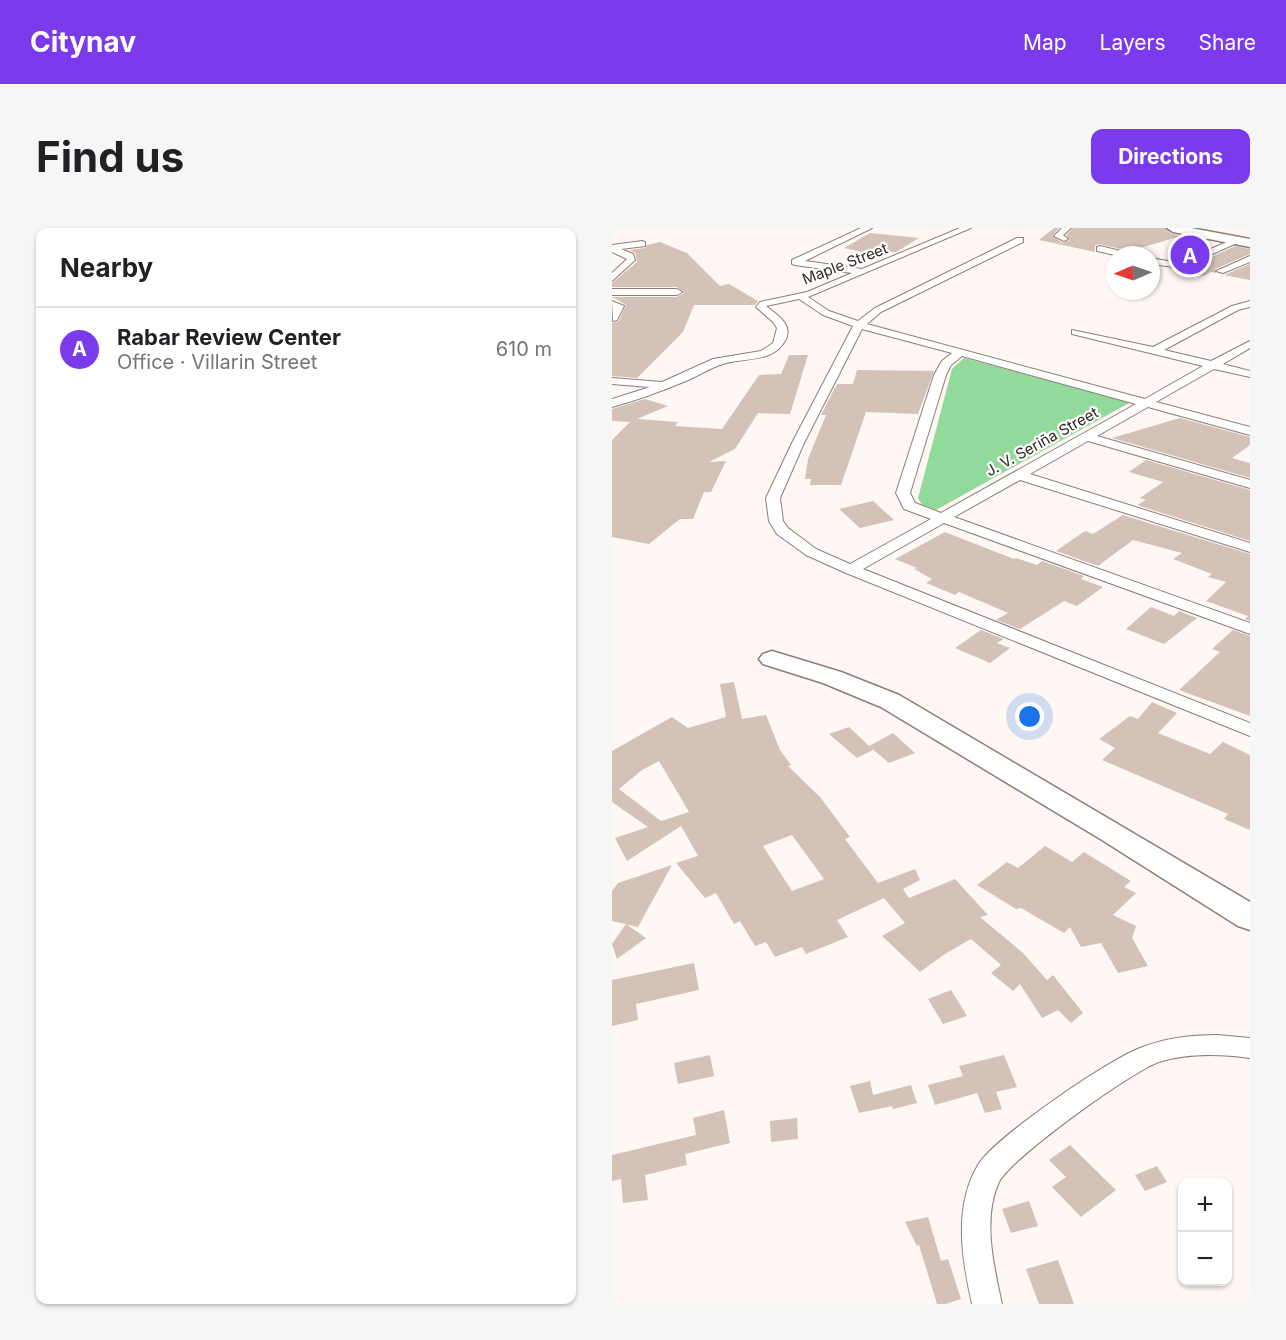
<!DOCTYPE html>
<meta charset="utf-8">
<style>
:root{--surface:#fff;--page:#f6f6f6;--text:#202124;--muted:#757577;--line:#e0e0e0;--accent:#7c3aed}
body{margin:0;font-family:Inter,sans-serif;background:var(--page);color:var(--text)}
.controls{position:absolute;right:18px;bottom:18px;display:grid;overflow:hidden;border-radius:12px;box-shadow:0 2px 4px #0004}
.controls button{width:54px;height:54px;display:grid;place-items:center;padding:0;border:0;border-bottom:2px solid var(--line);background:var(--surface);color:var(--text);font:30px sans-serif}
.compass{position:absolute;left:494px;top:18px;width:54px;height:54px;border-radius:50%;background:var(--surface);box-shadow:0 2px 4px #0004;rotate:268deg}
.you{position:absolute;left:418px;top:489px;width:21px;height:21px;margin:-15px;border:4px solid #fff;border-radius:50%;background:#1a73e8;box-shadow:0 0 0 9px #1a73e833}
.badge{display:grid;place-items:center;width:39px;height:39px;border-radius:50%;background:var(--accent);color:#fff;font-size:20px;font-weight:700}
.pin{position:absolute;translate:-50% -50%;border:3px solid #fff;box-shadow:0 2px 6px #0006}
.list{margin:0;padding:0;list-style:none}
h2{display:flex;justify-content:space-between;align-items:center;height:78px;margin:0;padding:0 24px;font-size:26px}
h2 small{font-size:20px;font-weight:400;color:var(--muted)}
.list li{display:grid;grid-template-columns:39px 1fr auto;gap:18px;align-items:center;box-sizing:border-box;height:84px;padding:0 24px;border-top:2px solid var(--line)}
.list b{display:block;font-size:22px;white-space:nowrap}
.list p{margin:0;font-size:20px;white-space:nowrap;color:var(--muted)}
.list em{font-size:20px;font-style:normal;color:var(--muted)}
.map{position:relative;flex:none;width:638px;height:1076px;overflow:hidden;border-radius:12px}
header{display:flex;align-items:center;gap:36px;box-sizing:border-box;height:84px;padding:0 30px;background:var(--accent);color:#fff}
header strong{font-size:28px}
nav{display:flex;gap:33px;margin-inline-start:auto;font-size:21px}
.intro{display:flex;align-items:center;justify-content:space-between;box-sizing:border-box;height:144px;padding:0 36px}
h1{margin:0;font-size:42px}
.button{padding:15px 27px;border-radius:12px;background:var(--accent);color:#fff;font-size:21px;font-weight:700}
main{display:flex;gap:36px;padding:0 36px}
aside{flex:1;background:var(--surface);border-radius:12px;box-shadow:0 2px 4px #0004}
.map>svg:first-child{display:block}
</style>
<header>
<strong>Citynav</strong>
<nav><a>Map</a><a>Layers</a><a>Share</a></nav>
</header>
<div class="intro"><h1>Find us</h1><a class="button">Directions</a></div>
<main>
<aside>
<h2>Nearby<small></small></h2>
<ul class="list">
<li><span class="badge">A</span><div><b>Rabar Review Center</b><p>Office · Villarin Street</p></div><em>610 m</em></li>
</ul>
</aside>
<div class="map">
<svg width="638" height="1076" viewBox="0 0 638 1076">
<rect width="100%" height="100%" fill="#fff7f4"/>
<path fill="#92da9c" d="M352,130L519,174L324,282L310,277L306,270L340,141Z"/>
<g fill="#d4c2b9" fill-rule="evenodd">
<path d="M442,0H447L440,8L451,15L458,12L454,7L461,0H553L560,6L569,8L518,23L487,16L483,18V24L427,12Z"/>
<path d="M258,5L307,10L284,24L274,25L267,28L232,20Z"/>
<path d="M48,14L75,25L108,58L117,56L146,73L143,77H82L71,104L25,150L0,148V95L7,93L14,77L0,69H65L72,65L65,59H0V55L25,34L23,25L18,22L33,20L35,17Z"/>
<path d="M623,18L638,21V26L603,41L604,45L599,44L591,48L555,40L571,42Z"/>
<path d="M638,36V52L612,47Z"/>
<path d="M177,127H196L178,186L146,185L123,221L97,234L114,233L99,264H92L81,291H68L37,316L0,309V212L18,194L0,193V181L33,171L56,178L25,191L66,194L63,198L110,201L147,147L169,146Z"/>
<path d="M245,142L322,143L306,186L254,184L229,257H198L199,251H193L196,231L214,187H209L225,156H241Z"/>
<path d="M568,190L638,209V217L620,230L638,235V250L500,210Z"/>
<path d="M534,232L638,262V313L525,277L534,272L528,270L551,254L517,244Z"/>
<path d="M261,273L282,292L248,300L227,281Z"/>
<path d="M511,287L638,326V393L633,391L636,388L594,373L614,354L596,349L600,346L561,331L570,325L521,312L486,338L444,323L473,303L481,306Z"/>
<path d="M333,304L402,331L404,330L425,337L430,333L472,348L469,351L491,359L465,378L452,373L408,401L384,392L396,385L347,364L343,367L314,355L320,351L302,341L305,340L283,331Z"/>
<path d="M539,379L562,388L567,383L585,390L552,416L514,401Z"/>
<path d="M369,402L392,411L385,415L398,420L378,435L343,420Z"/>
<path d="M621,402L638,408V488L567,462L608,424L600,421Z"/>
<path d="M122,454L130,491L154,487L168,522L179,537L176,538L208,569L238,609L233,611L266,655L303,641L308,652L291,661L297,670L343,651L376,687L368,689L411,725L435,752L441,747L471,785L459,795L446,782L430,790L408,756L401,763L379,745L389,737L359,711L333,726L308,744L270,708L293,695L272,670L225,692L236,709L194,726L190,719L163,729L154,714L143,718L128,693L122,696L104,665L93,670L64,635L86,628L69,598L15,633L3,610L36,599L0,574V523L60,489L76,500L114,489L108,456ZM47,533L77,584L49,593L7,561L30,542ZM180,607L212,651L180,663L151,618Z"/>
<path d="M540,474L565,485L546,505L598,526L611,514L638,527V602L612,591L616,586L490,532L503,520L487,511L518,488L526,491Z"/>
<path d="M237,499L257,518L281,505L303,525L277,535L258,519L261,522L245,530L217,506Z"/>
<path d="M433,618L460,634L472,624L519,653L512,659L524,665L501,687L524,698L520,710L536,738L506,745L489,715L469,719L458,699L452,705L409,680L404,681L365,657L395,634L406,640Z"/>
<path d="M60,637L26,699L0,693V663L6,655Z"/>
<path d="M14,696L34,710L5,731L0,716Z"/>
<path d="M82,735L87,762L24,776L26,792L0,798V752Z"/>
<path d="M339,762L355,788L331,796L316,771Z"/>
<path d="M98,827L102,848L66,856L62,835Z"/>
<path d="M392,827L405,859L384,864L390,881L373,885L365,865L323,877L316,857L351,848L347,838Z"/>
<path d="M258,853L261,867L299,857L305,875L281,881L280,878L247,885L238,858Z"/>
<path d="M112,882L118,915L73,926L75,937L33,947L36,972L11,975L9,951L0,953V927L84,907L81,890Z"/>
<path d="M185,890L186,911L159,914L158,893Z"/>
<path d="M458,917L504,962L469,989L440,959L454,949L437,932Z"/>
<path d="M545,938L555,954L533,963L523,947Z"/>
<path d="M417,973L426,998L399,1005L390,981Z"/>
<path d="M316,989L329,1033L336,1031L349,1071L334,1076H325L307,1017L305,1018L293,994Z"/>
<path d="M446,1032L462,1076H427L414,1041Z"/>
</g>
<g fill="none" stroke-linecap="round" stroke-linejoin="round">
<g stroke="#8d7d75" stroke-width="2">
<g id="street">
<path d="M249,0H260L193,33L250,41L348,0H359L196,69L217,83L246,93L263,80L405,10H411V14L269,84L255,96L533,171L591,138L460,106V102L541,119L620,78L638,73V79L626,82L552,122L599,133L638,113V120L611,136L638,143V149L602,141L544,174L638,199V207L536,179L485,208L638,252V260L476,213L418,246L638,315V324L408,252L342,289L638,395V406L332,295L251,341L638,495V508L234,345L194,327L165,306L157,293L154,270L180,215L241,98L211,87L187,71L154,78C164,86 181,96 174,111C161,137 130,128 108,137C96,141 86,148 74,153C50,163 25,172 0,179V171L38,159L0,156V150L50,154L101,131L149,123L161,115L165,100L161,94L144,79L148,74L195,64L240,45L183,37L180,36V32ZM250,101L340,125L330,133L322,147L284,265L292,281L319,291L238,336L204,321L176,300L171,293L168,270L192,215ZM350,128L524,176L329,285L303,275L298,265L334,147L339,137Z"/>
<path d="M450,0H459L451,7L456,11L452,13L442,8Z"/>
<path d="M597,5L601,7L600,9L581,15L577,13Z"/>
<path d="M622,11L629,13L570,40L539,36V30L566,35Z"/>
<path d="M30,13L33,14V18L9,21L21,26L23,32L0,53V45L15,31L0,24V17Z"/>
<path d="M488,18L517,25L518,27H503L485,23V19Z"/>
<path d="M638,28V34L611,45L604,43Z"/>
<path d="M0,61H65L70,64L65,67H0Z"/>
<path d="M0,73L12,78L5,92L1,93Z"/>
<path d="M605,807L638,810V830C609,826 576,825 547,834C520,843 399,930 387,954C370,991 382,1039 390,1076H360C350,1032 341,979 366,937C383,909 496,832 528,820C553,810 578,807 605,807Z"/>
</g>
</g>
<g stroke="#8d7d75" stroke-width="3">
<g id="secondary">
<path d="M555,0H579L638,11V19L561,4Z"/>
<path d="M160,423L229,444L287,467L638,674V702L626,698L490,612L269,479L211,455L151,436L147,431L151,426Z"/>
</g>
</g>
<use href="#street" fill="#fff" fill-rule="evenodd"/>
<use href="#secondary" fill="#fff" fill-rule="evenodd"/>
</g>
<g text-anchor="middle" stroke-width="4.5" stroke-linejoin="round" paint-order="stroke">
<g font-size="15" fill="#2e2724" stroke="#fff">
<text transform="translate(233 36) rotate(-21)" y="5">Maple Street</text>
<text transform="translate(430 214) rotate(-29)" y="5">J. V. Seriña Street</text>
</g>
</g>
</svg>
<div class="controls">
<button>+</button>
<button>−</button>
</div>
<svg class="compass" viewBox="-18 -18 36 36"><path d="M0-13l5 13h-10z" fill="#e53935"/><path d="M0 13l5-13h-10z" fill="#757577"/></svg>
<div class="you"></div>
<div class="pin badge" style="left:578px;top:27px">A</div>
</div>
</main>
